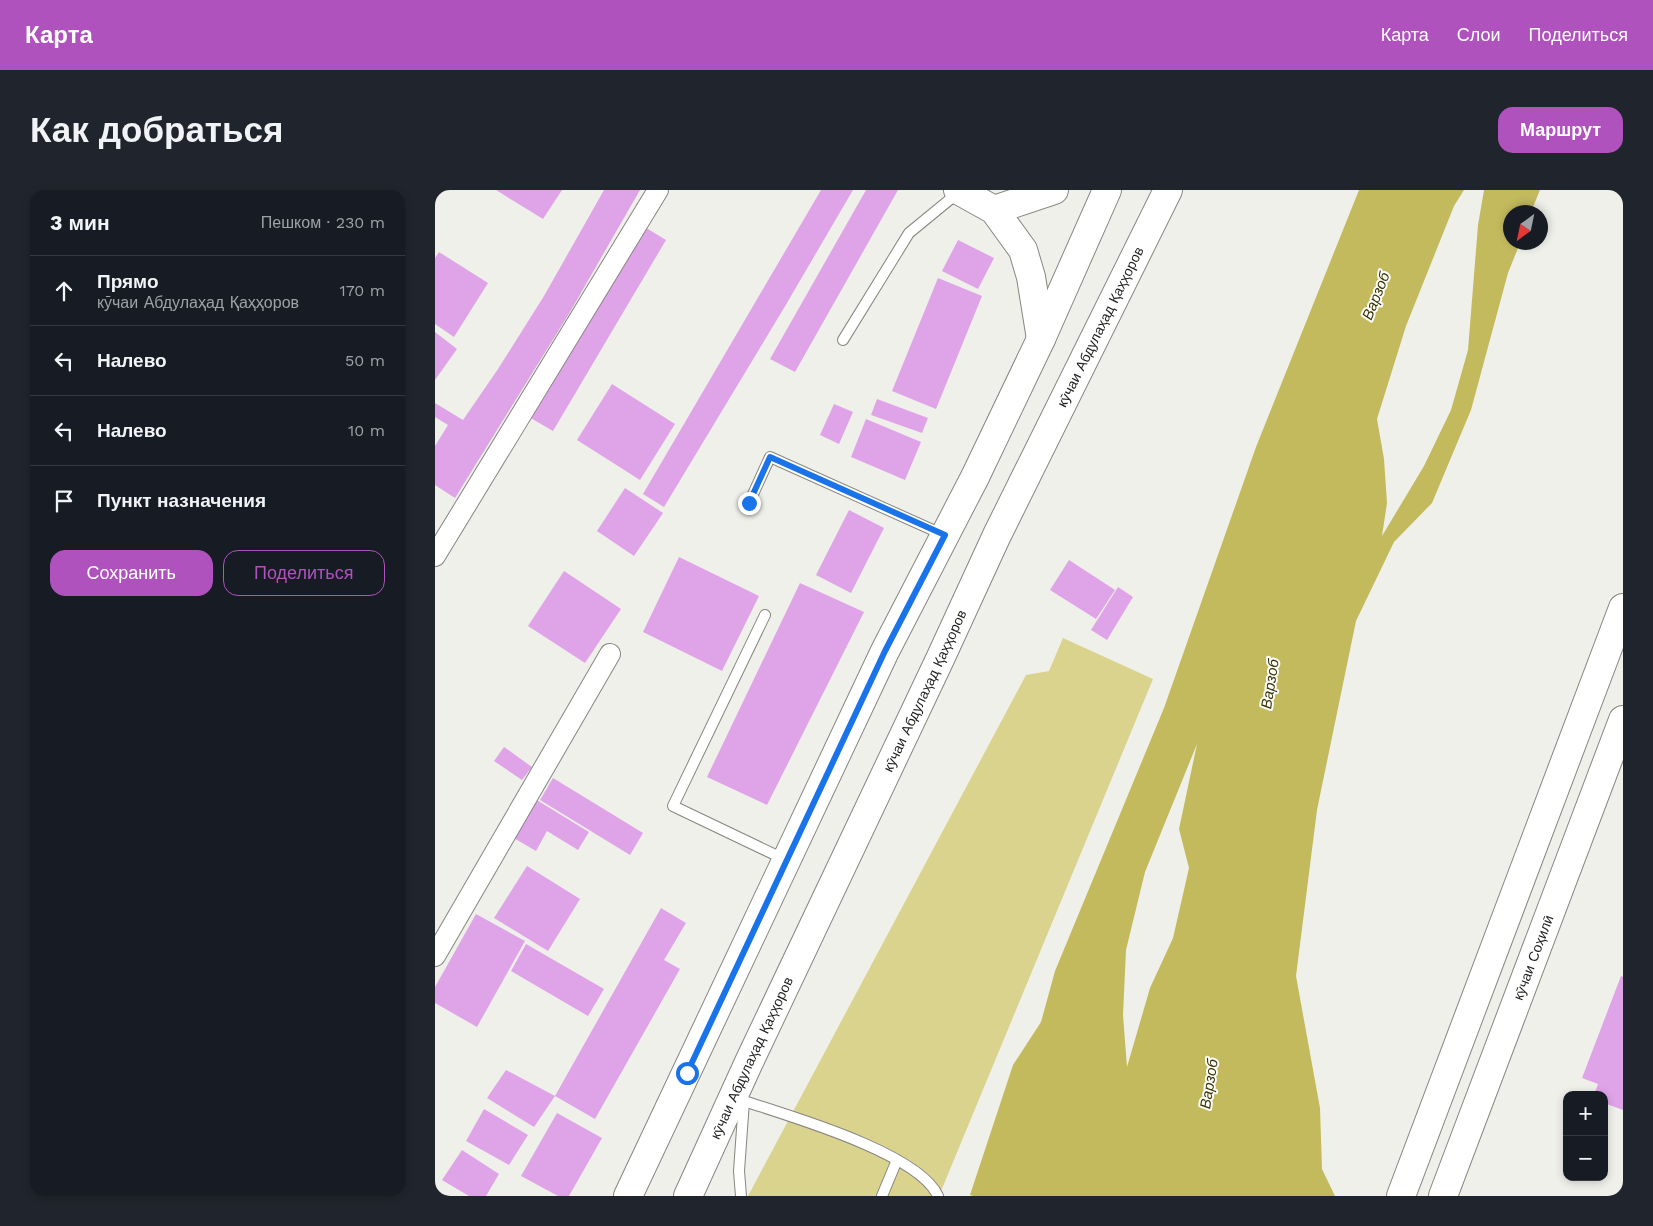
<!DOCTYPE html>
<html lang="ru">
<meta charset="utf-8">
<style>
:root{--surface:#171b24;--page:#20242c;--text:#f1f3f6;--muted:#9ea1a6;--line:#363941;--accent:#af52bd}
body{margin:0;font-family:"Work Sans",sans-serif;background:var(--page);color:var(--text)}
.controls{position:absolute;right:15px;bottom:15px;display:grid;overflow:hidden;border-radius:10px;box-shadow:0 2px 8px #0003}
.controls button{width:45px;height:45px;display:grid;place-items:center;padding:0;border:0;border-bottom:1px solid var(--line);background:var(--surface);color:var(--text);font:25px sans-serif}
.compass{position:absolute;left:1068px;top:15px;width:45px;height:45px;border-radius:50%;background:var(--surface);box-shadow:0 2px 8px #0003;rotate:213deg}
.stop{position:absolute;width:15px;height:15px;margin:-11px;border:4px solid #1a73e8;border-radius:50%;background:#fff}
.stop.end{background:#1a73e8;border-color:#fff;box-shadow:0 1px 5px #0008}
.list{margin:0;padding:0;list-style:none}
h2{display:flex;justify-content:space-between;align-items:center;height:65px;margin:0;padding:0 20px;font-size:21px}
h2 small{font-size:16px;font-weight:400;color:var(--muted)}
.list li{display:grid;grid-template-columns:32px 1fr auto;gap:15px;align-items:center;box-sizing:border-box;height:70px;padding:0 20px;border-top:1px solid var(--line)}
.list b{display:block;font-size:19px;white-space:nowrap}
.list p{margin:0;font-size:16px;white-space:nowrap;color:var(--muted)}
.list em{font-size:16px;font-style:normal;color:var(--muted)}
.actions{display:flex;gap:10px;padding:15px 20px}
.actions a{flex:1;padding:11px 0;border:1px solid var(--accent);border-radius:15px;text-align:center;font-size:18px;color:var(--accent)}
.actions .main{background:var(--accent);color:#fff}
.icon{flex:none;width:28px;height:28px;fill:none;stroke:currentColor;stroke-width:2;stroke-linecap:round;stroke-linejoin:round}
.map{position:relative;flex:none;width:1188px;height:1006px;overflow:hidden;border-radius:15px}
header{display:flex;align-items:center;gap:30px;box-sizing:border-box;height:70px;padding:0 25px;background:var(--accent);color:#fff}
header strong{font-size:24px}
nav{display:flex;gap:28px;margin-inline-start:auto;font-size:18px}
.intro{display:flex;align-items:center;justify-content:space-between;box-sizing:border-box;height:120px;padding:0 30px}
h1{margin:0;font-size:35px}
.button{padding:12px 22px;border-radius:15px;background:var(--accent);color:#fff;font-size:18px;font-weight:700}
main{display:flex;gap:30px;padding:0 30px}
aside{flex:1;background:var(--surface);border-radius:15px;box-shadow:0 2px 8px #0003}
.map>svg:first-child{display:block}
</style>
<header>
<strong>Карта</strong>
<nav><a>Карта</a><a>Слои</a><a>Поделиться</a></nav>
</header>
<div class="intro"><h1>Как добраться</h1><a class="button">Маршрут</a></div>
<main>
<aside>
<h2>3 мин<small>Пешком · 230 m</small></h2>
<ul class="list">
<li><svg class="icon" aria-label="ahead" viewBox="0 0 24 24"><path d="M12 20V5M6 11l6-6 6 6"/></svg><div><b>Прямо</b><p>кӯчаи Абдулаҳад Қаҳҳоров</p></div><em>170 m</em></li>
<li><svg class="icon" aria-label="left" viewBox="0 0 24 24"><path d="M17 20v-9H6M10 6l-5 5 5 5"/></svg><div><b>Налево</b></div><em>50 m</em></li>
<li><svg class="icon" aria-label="left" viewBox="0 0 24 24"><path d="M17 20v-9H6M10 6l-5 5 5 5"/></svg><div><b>Налево</b></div><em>10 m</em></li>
<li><svg class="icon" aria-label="arrive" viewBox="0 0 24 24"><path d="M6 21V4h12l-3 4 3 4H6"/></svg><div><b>Пункт назначения</b></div></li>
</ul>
<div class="actions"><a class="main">Сохранить</a><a>Поделиться</a></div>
</aside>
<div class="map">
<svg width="1188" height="1006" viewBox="0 0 1188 1006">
<rect width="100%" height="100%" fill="#f0f0ea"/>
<path fill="#d9d38e" d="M628,448L718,489L504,1006H313L591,485L614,481Z"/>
<path fill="#c3ba5e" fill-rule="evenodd" d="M924,0H1029L1019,16L971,136L942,229L949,269L952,313L947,346L989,276L1016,220L1033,160L1043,35L1049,0H1105L1096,22H1076V52L1085,53L1073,83L1036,220L997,313L959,352L921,431L882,620L861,786L885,918L887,979L900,1006H538L535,1005L578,875L606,832L620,781L729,518L821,257ZM762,554L744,639L754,678L738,748L715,798L692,877L688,825L691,760L710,682Z"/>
<g fill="#dfa3e8">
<path d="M61,0H127L108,29Z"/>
<path d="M169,0H205L135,122L20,308L0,295V256L13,235L0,227V213L28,230L63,179L109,106Z"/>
<path d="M386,0H418L349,118L229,317L208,304Z"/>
<path d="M431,0H463L360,182L335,169Z"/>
<path d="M208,36L231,50L118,241L94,227Z"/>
<path d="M523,50L559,68L543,99L507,81Z"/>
<path d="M4,62L53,93L19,147L0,134V68Z"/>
<path d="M503,88L547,106L501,219L457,201Z"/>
<path d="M0,142L22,159L0,190Z"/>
<path d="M177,194L240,234L205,290L142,250Z"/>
<path d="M442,209L493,228L487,243L436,225Z"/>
<path d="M399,214L418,222L404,254L385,245Z"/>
<path d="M431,229L486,252L470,290L416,267Z"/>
<path d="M190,298L228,323L199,366L162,341Z"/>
<path d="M414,320L449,338L416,403L381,385Z"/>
<path d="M244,367L324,406L287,481L208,442Z"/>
<path d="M634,370L680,400L661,429L615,400Z"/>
<path d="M129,381L186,419L150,473L93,436Z"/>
<path d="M365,393L429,422L332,615L272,587Z"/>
<path d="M683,397L698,407L672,450L656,440Z"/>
<path d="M69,557L97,577L87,590L59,571Z"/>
<path d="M118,588L208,643L195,665L105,610Z"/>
<path d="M100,609L154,642L143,660L112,641L101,661L77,647Z"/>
<path d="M92,676L145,709L113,761L59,728Z"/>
<path d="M226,718L251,733L229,770L245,779L160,929L120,906Z"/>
<path d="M41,724L90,751L42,837L0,813V797Z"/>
<path d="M91,754L169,799L153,826L76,781Z"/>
<path d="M1186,786L1188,787V920L1169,913V905H1159L1163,894L1147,888Z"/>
<path d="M71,880L120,906L99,937L52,908Z"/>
<path d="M49,919L93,945L74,975L31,951Z"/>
<path d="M122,923L167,948L134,1006H123L86,986Z"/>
<path d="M27,960L64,984L51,1006H34L7,990Z"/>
</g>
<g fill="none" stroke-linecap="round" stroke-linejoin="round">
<g stroke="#878681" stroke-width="12">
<g id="lane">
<path d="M408,150L474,43L524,2"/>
<path d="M314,313L335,267L509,345"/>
<path d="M330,425L238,616L351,670"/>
<path d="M306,1006L304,981L309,911C354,926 484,963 503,1006"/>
<path d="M447,1006L462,970"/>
</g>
</g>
<g stroke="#878681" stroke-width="22">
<g id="street">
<path d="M0,366L223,0"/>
<path d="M0,766L175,464"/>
</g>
</g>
<g stroke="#878681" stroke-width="30">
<g id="secondary">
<path d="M523,0L559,20L588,60L596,87L606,149"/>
<path d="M559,20L619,0"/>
<path d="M193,1006L450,461L540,287L606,149L672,0"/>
<path id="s1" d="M253,1006L314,872L505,469L562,345L733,0"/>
<path d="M966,1006L1188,418"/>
<path id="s2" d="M1008,1006L1188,530"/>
</g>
</g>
<use href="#lane" stroke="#fff" stroke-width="10"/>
<use href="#street" stroke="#fff" stroke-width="20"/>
<use href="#secondary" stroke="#fff" stroke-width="28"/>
</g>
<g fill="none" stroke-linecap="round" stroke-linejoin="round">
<path stroke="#1a73e8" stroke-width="6" d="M252,883L450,461L510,345L335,267L314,313"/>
</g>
<g text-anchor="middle" stroke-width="4" stroke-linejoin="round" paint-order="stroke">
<g font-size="14" fill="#1d1d1b" stroke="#fdfdf7">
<text dy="5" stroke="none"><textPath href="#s1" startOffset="962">кӯчаи Абдулаҳад Қаҳҳоров</textPath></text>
<text dy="5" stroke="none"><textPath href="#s1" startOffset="558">кӯчаи Абдулаҳад Қаҳҳоров</textPath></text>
<text dy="5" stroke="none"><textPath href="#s2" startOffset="255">кӯчаи Соҳилӣ</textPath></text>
<text dy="5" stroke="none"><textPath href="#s1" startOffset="152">кӯчаи Абдулаҳад Қаҳҳоров</textPath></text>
</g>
<g font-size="15" font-style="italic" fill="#353109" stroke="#fdfdf7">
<text transform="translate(941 106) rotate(-68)" y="5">Варзоб</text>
<text transform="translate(835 494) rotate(-81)" y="5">Варзоб</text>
<text transform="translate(774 894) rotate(-81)" y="5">Варзоб</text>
</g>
</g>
</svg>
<div class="controls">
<button>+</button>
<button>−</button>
</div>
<svg class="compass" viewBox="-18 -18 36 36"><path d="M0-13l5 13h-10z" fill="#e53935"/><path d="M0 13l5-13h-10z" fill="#9ea1a6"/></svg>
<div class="stop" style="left:252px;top:883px"></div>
<div class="stop end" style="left:314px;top:313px"></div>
</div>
</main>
